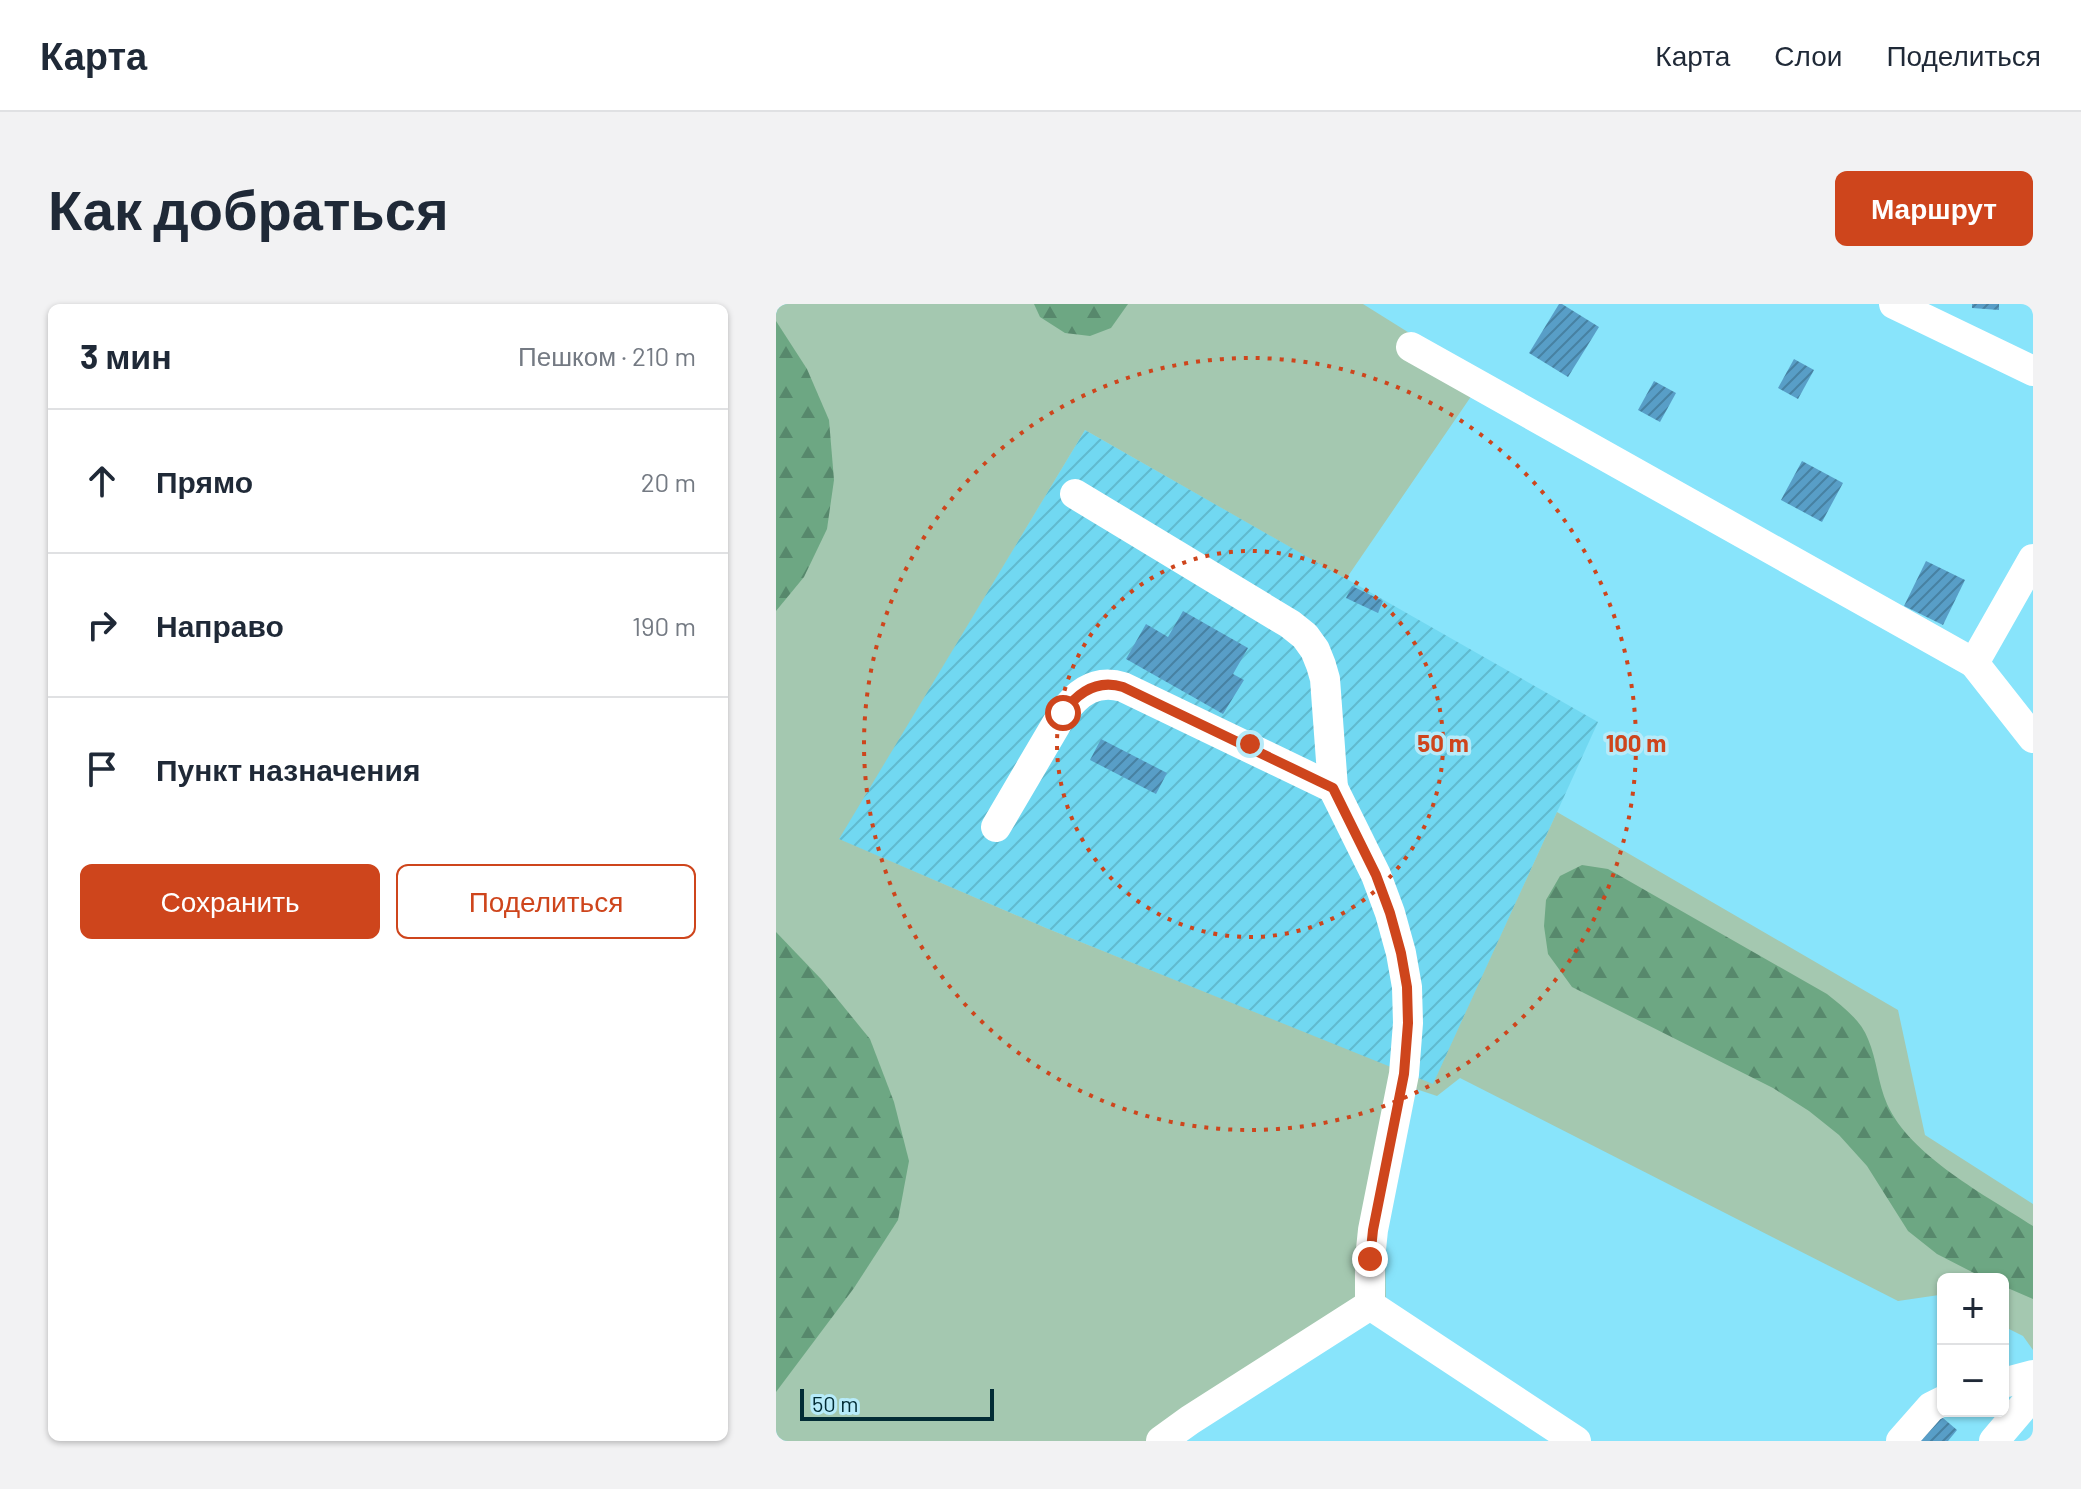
<!DOCTYPE html>
<html lang="ru">
<meta charset="utf-8">
<style>
:root{--surface:#fff;--page:#f2f2f3;--text:#1f2937;--muted:#747a83;--line:#e0e1e3;--accent:#ce451c}
body{margin:0;font-family:Barlow,sans-serif;background:var(--page);color:var(--text)}
.controls{position:absolute;right:24px;bottom:24px;display:grid;overflow:hidden;border-radius:12px;box-shadow:0 2px 6px #0004}
.controls button{width:72px;height:72px;display:grid;place-items:center;padding:0;border:0;border-bottom:2px solid var(--line);background:var(--surface);color:var(--text);font:40px sans-serif}
.scale{position:absolute;left:24px;bottom:20px;width:194px;box-sizing:border-box;padding-left:8px;border:4px solid #022c35;border-top:0;font-size:22px;line-height:28px;white-space:nowrap;color:#022c35;-webkit-text-stroke:6px #b7ebf9;paint-order:stroke}
.stop{position:absolute;width:24px;height:24px;margin:-18px;border:6px solid #ce451c;border-radius:50%;background:#fff}
.stop.end{background:#ce451c;border-color:#fff;box-shadow:0 2px 8px #0008}
.list{margin:0;padding:0;list-style:none}
h2{display:flex;justify-content:space-between;align-items:center;height:104px;margin:0;padding:0 32px;font-size:34px}
h2 small{font-size:26px;font-weight:400;color:var(--muted)}
.list li{display:grid;grid-template-columns:52px 1fr auto;gap:24px;align-items:center;box-sizing:border-box;height:144px;padding:0 32px;border-top:2px solid var(--line)}
.list b{display:block;font-size:30px;white-space:nowrap}
.list em{font-size:26px;font-style:normal;color:var(--muted)}
.actions{display:flex;gap:16px;padding:24px 32px}
.actions a{flex:1;padding:18px 0;border:2px solid var(--accent);border-radius:12px;text-align:center;font-size:28px;color:var(--accent)}
.actions .main{background:var(--accent);color:#fff}
.icon{flex:none;width:44px;height:44px;fill:none;stroke:currentColor;stroke-width:2;stroke-linecap:round;stroke-linejoin:round}
.map{position:relative;flex:none;width:1257px;height:1137px;overflow:hidden;border-radius:12px}
header{display:flex;align-items:center;gap:48px;box-sizing:border-box;height:112px;padding:0 40px;background:var(--surface);border-bottom:2px solid var(--line)}
header strong{font-size:38px}
nav{display:flex;gap:44px;margin-inline-start:auto;font-size:28px}
.intro{display:flex;align-items:center;justify-content:space-between;box-sizing:border-box;height:192px;padding:0 48px}
h1{margin:0;font-size:56px}
.button{padding:20px 36px;border-radius:12px;background:var(--accent);color:#fff;font-size:28px;font-weight:700}
main{display:flex;gap:48px;padding:0 48px}
aside{flex:1;background:var(--surface);border-radius:12px;box-shadow:0 2px 6px #0004}
.map>svg:first-child{display:block}
</style>
<header>
<strong>Карта</strong>
<nav><a>Карта</a><a>Слои</a><a>Поделиться</a></nav>
</header>
<div class="intro"><h1>Как добраться</h1><a class="button">Маршрут</a></div>
<main>
<aside>
<h2>3 мин<small>Пешком · 210 m</small></h2>
<ul class="list">
<li><svg class="icon" aria-label="ahead" viewBox="0 0 24 24"><path d="M12 20V5M6 11l6-6 6 6"/></svg><div><b>Прямо</b></div><em>20 m</em></li>
<li><svg class="icon" aria-label="right" viewBox="0 0 24 24"><path d="M7 20v-9h11M14 6l5 5-5 5"/></svg><div><b>Направо</b></div><em>190 m</em></li>
<li><svg class="icon" aria-label="arrive" viewBox="0 0 24 24"><path d="M6 21V4h12l-3 4 3 4H6"/></svg><div><b>Пункт назначения</b></div></li>
</ul>
<div class="actions"><a class="main">Сохранить</a><a>Поделиться</a></div>
</aside>
<div class="map">
<svg width="1257" height="1137" viewBox="0 0 1257 1137">
<defs>
<pattern id="industrial-furrows" width="10" height="10" patternUnits="userSpaceOnUse" patternTransform="scale(2)"><rect width="10" height="10" fill="#71d8f1"/><path d="M-1 1l2-2M0 10L10 0M9 11l2-2" fill="none" stroke="#60bacf"/></pattern>
<pattern id="forest-firs" width="22" height="20" patternUnits="userSpaceOnUse" patternTransform="scale(2)"><rect width="22" height="20" fill="#6da783"/><path d="M5 1l3.5 6h-7zM16 11l3.5 6h-7z" fill="#57886c"/></pattern>
<pattern id="building-hatch" width="6" height="6" patternUnits="userSpaceOnUse" patternTransform="scale(2)"><rect width="6" height="6" fill="#589ec7"/><path d="M-1 1l2-2M0 6l6-6M5 7l2-2" fill="none" stroke="#4781a2"/></pattern>
</defs>
<rect width="100%" height="100%" fill="#88e4fb"/>
<path fill="url(#industrial-furrows)" d="M309,126L822,418L657,781L270,624L62,535Z"/>
<path fill="#a4c8b0" d="M0,0H587L707,75L570,275L309,126L63,535L270,624L657,780L781,508L1122,706L1149,831L1257,900V1046L1247,1032L1227,1022V975H1167V992L1163,991L1122,997L684,774L661,792L640,785L609,935L610,1002L396,1137H0Z"/>
<g fill="url(#forest-firs)">
<path d="M258,0H352L335,24L314,32L289,29L264,13Z"/>
<path d="M0,17L31,65L53,116L58,176L51,225L28,273L0,307Z"/>
<path d="M806,561L832,565L1051,690C1066,702 1085,716 1092,735C1101,756 1102,780 1111,800C1134,852 1211,892 1257,922V995L1227,982V975H1211L1196,968L1161,950L1132,927L1091,862L1063,831L1033,807L997,784L796,683L772,650L768,622L770,596L784,572Z"/>
<path d="M0,628L45,675L94,735L118,798L133,857L122,916L78,984L0,1088Z"/>
</g>
<g fill="url(#building-hatch)">
<path d="M783,0H786L823,23L792,73L753,49Z"/>
<path d="M1196,0H1223V6L1196,4Z"/>
<path d="M1018,55L1038,66L1022,95L1002,84Z"/>
<path d="M878,77L900,89L884,118L862,106Z"/>
<path d="M1026,157L1067,179L1046,218L1005,196Z"/>
<path d="M1150,257L1189,276L1167,321L1128,302Z"/>
<path d="M576,282L607,297L602,309L570,294Z"/>
<path d="M407,307L472,344L457,370L468,376L447,410L350,355L370,320L392,333Z"/>
<path d="M325,435L391,469L380,490L314,456Z"/>
<path d="M1160,1108L1181,1126L1172,1137H1136Z"/>
</g>
<g fill="none" stroke-linecap="round" stroke-linejoin="round">
<g stroke="#fff" stroke-width="30">
<path d="M1118,0L1257,67"/>
<path d="M635,43L1198,359"/>
<path d="M299,190L514,320L529,332L539,346L545,361L549,375L557,484"/>
<path d="M1257,255L1198,359L1257,434"/>
<path d="M220,523L287,409C302,388 321,375 347,383L557,484L600,571L614,609L625,649L631,683L632,719L628,770L597,926L594,955V1001L800,1137"/>
<path d="M1227,1079L1257,1071"/>
<path d="M385,1137L414,1116L594,1001"/>
<path d="M1125,1137L1155,1103L1167,1097"/>
<path d="M1218,1137L1257,1091"/>
</g>
</g>
<g fill="none" stroke-linecap="round" stroke-linejoin="round">
<path stroke="#ce451c" stroke-width="10" d="M287,409C302,388 321,375 347,383L557,484L600,571L614,609L625,649L631,683L632,719L628,770L597,926L594,955"/>
</g>
<g fill="none" stroke="#ce451c" stroke-width="4" stroke-dasharray="4 8">
<circle cx="474" cy="440" r="193"/>
<circle cx="474" cy="440" r="386"/>
</g>
<circle cx="474" cy="440" r="12" fill="#ce451c" stroke="#b7ebf9" stroke-width="4"/>
<g font-size="24" text-anchor="middle" font-weight="bold" fill="#ce451c" stroke="#b7ebf9" stroke-width="7" stroke-linejoin="round" paint-order="stroke">
<text x="667" y="448">50 m</text>
<text x="860" y="448">100 m</text>
</g>
</svg>
<div class="controls">
<button>+</button>
<button>−</button>
</div>
<div class="scale">50 m</div>
<div class="stop" style="left:287px;top:409px"></div>
<div class="stop end" style="left:594px;top:955px"></div>
</div>
</main>
